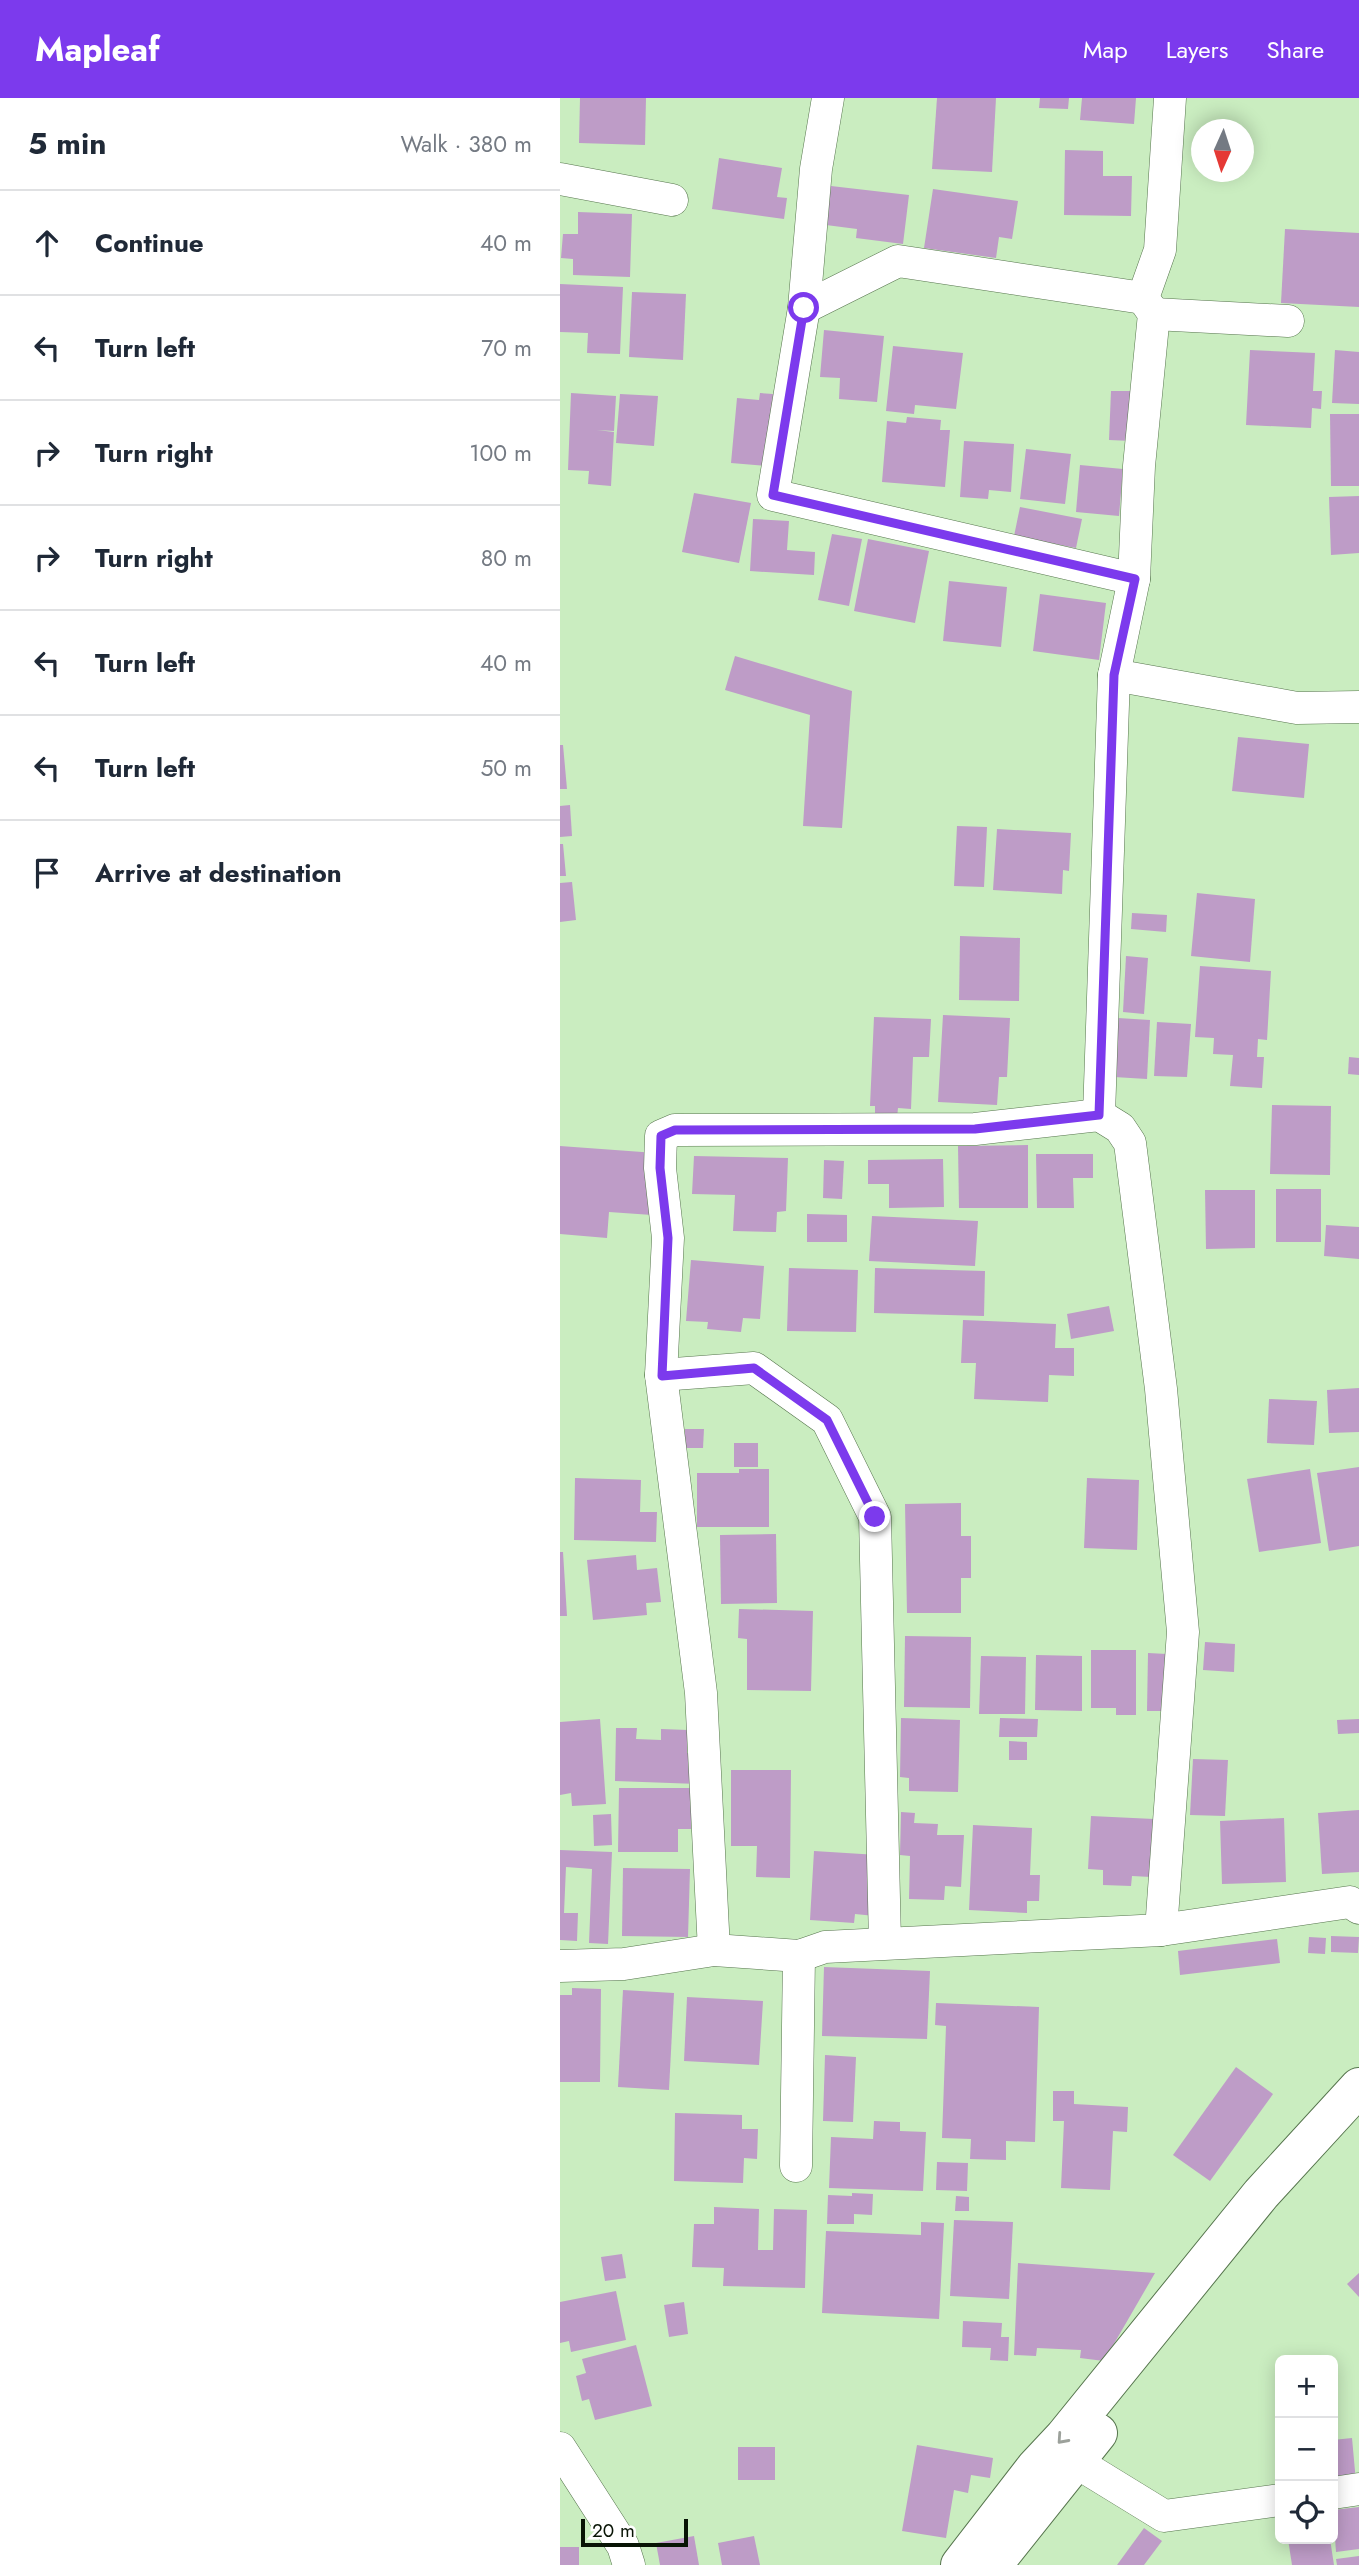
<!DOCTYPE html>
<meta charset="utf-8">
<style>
:root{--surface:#fff;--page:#f6f6f7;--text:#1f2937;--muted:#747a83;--line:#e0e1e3;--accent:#7c3aed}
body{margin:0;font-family:Jost,sans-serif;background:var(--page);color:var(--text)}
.controls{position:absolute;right:21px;bottom:21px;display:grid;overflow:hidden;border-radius:10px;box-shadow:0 4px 18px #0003}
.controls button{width:63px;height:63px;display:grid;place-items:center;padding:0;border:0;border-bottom:2px solid var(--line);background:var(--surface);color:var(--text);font:35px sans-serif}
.compass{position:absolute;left:631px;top:21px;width:63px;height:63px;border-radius:50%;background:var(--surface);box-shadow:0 4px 18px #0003;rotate:183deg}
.scale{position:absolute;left:21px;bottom:18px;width:107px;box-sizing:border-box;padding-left:7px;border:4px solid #081405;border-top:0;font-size:19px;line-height:24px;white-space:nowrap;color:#081405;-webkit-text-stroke:5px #fff;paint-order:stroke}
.stop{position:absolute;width:21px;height:21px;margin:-16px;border:5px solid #7c3aed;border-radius:50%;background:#fff}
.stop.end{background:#7c3aed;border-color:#fff;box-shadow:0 2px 7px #0008}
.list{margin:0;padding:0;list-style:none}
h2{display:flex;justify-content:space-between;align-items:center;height:91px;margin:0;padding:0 28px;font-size:30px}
h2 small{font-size:23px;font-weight:400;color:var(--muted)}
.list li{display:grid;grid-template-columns:46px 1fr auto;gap:21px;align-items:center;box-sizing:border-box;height:105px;padding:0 28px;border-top:2px solid var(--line)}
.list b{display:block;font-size:26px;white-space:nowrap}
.list em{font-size:23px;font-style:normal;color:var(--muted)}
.icon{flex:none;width:38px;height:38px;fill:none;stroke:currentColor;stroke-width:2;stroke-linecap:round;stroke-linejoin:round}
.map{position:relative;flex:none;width:799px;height:2467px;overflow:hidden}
header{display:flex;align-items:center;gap:42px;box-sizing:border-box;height:98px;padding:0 35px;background:var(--accent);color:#fff}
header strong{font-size:33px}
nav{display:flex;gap:38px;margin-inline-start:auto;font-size:24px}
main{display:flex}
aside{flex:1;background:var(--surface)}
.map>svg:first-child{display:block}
</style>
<header>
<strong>Mapleaf</strong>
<nav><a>Map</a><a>Layers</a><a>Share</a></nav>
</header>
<main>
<aside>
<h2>5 min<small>Walk · 380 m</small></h2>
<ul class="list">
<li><svg class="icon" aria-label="ahead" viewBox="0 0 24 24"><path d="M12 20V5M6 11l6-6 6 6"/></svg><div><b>Continue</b></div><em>40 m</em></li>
<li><svg class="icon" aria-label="left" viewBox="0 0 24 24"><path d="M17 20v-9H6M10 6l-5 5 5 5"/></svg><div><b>Turn left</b></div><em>70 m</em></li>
<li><svg class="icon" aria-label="right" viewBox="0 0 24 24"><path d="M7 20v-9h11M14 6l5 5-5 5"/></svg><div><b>Turn right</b></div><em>100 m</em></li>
<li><svg class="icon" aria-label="right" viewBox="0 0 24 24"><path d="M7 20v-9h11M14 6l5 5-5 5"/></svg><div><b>Turn right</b></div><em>80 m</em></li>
<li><svg class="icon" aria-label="left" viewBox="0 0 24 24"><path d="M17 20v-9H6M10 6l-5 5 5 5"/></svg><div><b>Turn left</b></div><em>40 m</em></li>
<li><svg class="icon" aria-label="left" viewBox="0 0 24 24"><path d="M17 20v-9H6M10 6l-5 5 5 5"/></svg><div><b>Turn left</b></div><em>50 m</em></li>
<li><svg class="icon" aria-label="arrive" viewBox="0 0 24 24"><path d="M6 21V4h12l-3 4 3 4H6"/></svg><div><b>Arrive at destination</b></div></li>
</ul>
</aside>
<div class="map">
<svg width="799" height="2467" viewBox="0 0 799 2467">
<rect width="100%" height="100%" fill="#caedc0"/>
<g fill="#be9cc7">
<path d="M20,0H86L85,47L19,45Z"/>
<path d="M377,0H436L432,74L372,71Z"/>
<path d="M480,0H509L508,11L479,10Z"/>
<path d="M522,0H576L574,26L520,22Z"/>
<path d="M505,52L543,53V78H572L571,118L504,117Z"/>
<path d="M159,60L222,70L217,99L227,100L224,121L152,111Z"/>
<path d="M271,88L349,97L343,146L296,140L297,131L266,127Z"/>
<path d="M373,91L458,103L452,141L439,139L436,160L364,150Z"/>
<path d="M18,114L72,116L70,179L13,177V161L1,160L3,136H18Z"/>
<path d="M725,131L799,135V209L721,205Z"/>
<path d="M0,186L63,189L60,256L27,255L28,235L0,234Z"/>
<path d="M72,194L126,196L123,262L69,259Z"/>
<path d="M264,232L324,238L317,304L279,301L280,280L260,279Z"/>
<path d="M333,248L403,255L396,311L355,307L354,316L326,313Z"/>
<path d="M690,252L755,255L753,293H762L761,311L752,310L751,330L686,327Z"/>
<path d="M775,252L799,254V306L772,305Z"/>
<path d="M551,293H573L572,343L549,342Z"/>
<path d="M11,295L56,298L54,333L37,332L54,334L51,388L28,386L29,373L8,372Z"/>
<path d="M200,295L213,296L207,368L171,365L177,300L199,302Z"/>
<path d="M60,296L98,298L94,348L56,345Z"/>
<path d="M770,316H799V388H771Z"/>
<path d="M347,319L381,322L380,332H390L385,389L322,384L327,323L346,325Z"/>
<path d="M404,343L454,346L451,394L429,392L428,401L400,399Z"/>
<path d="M466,351L511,356L505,406L460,401Z"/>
<path d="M520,367L563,371L559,418L516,414Z"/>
<path d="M134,395L191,405L179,465L122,454Z"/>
<path d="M799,398V455L771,457L769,399Z"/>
<path d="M460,409L522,421L516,450L454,438Z"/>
<path d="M193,421L229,423L227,452L255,454L254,477L190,473Z"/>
<path d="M272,436L302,441L289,508L258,502Z"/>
<path d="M308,441L369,453L355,525L294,513Z"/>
<path d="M389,483L447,489L441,549L383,543Z"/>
<path d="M480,496L546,505L539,562L473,553Z"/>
<path d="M175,558L292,593L282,730L243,728L250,617L165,592Z"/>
<path d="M678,639L749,646L744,700L672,693Z"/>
<path d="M0,647H3L7,691H0Z"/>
<path d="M10,707L12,738L0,739V708Z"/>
<path d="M397,728L427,729L424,789L394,788Z"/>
<path d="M437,731L511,735L509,773L503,772L502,796L433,792Z"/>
<path d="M0,746H3L6,778H0Z"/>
<path d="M12,784L16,822L0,824V785Z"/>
<path d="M637,795L695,801L690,864L631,858Z"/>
<path d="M572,815L607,817L606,834L571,831Z"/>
<path d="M400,838L460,840L459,903L399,902Z"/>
<path d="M566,858L588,860L584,916L563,914Z"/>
<path d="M640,868L711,873L707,942L698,941L697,959H704L702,990L670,988L673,957L653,956L654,940L635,939Z"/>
<path d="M383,917L450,920L447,979H439L437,1007L378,1004Z"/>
<path d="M314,919L371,921L369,959H353L351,1011L338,1010L337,1020L315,1019V1008H310Z"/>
<path d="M558,920L590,922L587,981L554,979Z"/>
<path d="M597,924L631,926L627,979L594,978Z"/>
<path d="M789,959L799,960V977L788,976Z"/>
<path d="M712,1007L771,1008L770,1077L710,1076Z"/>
<path d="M468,1047V1110H399L398,1048Z"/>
<path d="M0,1048L96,1055L92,1117L49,1114L47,1140L0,1136Z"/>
<path d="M476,1056H533V1080H513L514,1110H477Z"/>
<path d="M134,1058L228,1060L226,1113L217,1114L216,1134L173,1133L175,1097L132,1096Z"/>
<path d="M383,1061L384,1109L329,1110V1086H308V1062Z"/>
<path d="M264,1062L284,1063L282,1101L263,1100Z"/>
<rect x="716" y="1091" width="45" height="53"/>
<path d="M645,1092H695V1150L646,1151Z"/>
<path d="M247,1116L287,1117V1144H247Z"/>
<path d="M312,1118L418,1123L415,1168L309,1163Z"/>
<path d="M766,1127L799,1129V1161L764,1158Z"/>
<path d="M131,1162L204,1168L200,1221L183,1220L181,1234L147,1231L148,1224L126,1223Z"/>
<path d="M229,1170L298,1172L296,1234L227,1233Z"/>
<path d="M315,1170L425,1173L424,1218L314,1215Z"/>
<path d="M549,1208L554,1233L511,1241L507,1216Z"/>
<path d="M403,1222L496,1226L495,1250H514V1278L489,1277L488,1304L414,1301L416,1265H401Z"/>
<path d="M799,1290V1334L769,1335L767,1292Z"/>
<path d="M709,1301L757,1303L754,1347L707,1345Z"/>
<path d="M125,1331H144L143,1350H124Z"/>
<rect x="174" y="1345" width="24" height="24"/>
<path d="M799,1369V1448L769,1453L757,1375Z"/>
<path d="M179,1371H209V1429H137V1375H179Z"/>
<path d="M750,1371L761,1445L699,1454L687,1381Z"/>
<path d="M15,1380L81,1382L80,1414H97L96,1444L14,1442Z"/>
<path d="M527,1380L579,1382L577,1452L524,1450Z"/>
<path d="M401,1405V1438H411V1480H401V1515H347L345,1406Z"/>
<path d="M216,1436L217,1505L161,1506L160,1437Z"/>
<path d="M0,1454H3L7,1518H0Z"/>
<path d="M76,1457L77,1472L97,1470L101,1504L86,1505L87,1517L33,1522L27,1462Z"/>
<path d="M179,1511L253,1513L251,1593L187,1592V1541L178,1540Z"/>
<path d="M345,1538L411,1539L410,1610L344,1609Z"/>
<path d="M645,1544L675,1546L674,1574L643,1572Z"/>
<path d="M531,1552H576V1617H556V1610H531Z"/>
<path d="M588,1555L607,1556L606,1613H587Z"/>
<path d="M476,1557L522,1558V1613L475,1612Z"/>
<path d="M421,1558L466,1559L465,1616H419Z"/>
<path d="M341,1620L400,1622L398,1694L349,1693V1680L340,1679Z"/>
<path d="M440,1620L478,1621L477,1639H439Z"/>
<path d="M40,1621L46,1706L12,1708L11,1695L0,1697V1624Z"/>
<path d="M799,1621V1635L778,1636L777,1622Z"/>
<path d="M56,1630H77L76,1641L101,1642V1631L128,1632L127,1655L139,1656L138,1686L55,1683Z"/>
<path d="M449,1643L467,1644V1662H449Z"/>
<path d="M633,1661L668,1662L665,1718L630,1717Z"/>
<path d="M171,1672H231L230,1780L196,1779L197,1748H171Z"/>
<path d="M59,1690H131V1731H118V1754H58Z"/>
<path d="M799,1712V1774L762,1776L758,1715Z"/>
<path d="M341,1714L355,1715L354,1725L378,1726L377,1737H404L401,1789L385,1788L384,1802L349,1801L350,1758L340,1757Z"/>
<path d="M51,1716L52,1747L34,1748L33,1717Z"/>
<path d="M531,1718L594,1721L591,1779L572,1778L571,1788L543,1787V1772L528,1771Z"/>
<path d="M724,1720L726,1784L662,1786L660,1723Z"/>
<path d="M413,1727L472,1730L470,1777H480L479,1803H467V1815L409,1812Z"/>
<path d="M0,1752L52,1754L48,1846L29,1845L32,1771L6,1769L4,1815H18L17,1843L0,1842Z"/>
<path d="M254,1753L318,1757L315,1818L295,1816L294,1825L250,1822Z"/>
<path d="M63,1770L130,1771L128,1839L62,1838Z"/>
<path d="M771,1838L799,1839L798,1855L771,1854Z"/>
<path d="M749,1839L766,1840L765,1856L748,1855Z"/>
<path d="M717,1841L720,1865L620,1877L618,1853Z"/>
<path d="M264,1869L370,1873L367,1941L262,1938Z"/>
<path d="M12,1890L41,1891L40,1984H0V1897H12Z"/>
<path d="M63,1892L114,1895L109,1992L58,1989Z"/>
<path d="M127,1899L203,1903L199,1967L124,1963Z"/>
<path d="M376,1905L479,1909L475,2044L446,2043V2062L410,2061L411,2041L382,2040L386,1928L375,1927Z"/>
<path d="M265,1957L296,1959L293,2024L263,2023Z"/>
<path d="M676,1969L713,1996L650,2083L613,2057Z"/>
<path d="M493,1993H514V2006L568,2009L567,2034L553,2033L550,2092L501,2090L504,2023H493Z"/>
<path d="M115,2015L182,2017V2031H198L197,2061L184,2060L183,2085L114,2083Z"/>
<path d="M314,2023L340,2024V2033L366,2034L363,2093L269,2090L271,2039L313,2041Z"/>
<path d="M377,2064L408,2065L407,2093L376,2092Z"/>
<path d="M292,2095L313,2096L312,2117L294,2116V2126H267L268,2097L292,2098Z"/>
<path d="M396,2098L409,2099V2113H395Z"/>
<path d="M154,2109L199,2111L198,2152H213L214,2111L247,2112L245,2190L163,2188L164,2170L132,2169L134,2126H154Z"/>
<path d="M394,2122L453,2124L449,2201L390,2198Z"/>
<path d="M361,2124L384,2125L379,2221L262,2215L266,2133L361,2137Z"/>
<path d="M62,2156L66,2180L45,2183L41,2159Z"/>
<path d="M458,2165L595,2175L544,2263L520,2260L521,2252L477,2250L476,2258L454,2257Z"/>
<path d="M799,2175V2199L787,2186Z"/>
<path d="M56,2193L66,2242L11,2254L9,2243L0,2245V2204Z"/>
<path d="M124,2204L128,2236L109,2239L104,2207Z"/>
<path d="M403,2223L442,2225L441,2239H449L448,2263L430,2262L431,2250L402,2249Z"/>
<path d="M76,2247L92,2308L35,2322L29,2301L22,2303L16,2278L26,2275L22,2261Z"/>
<path d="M792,2340L796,2384L773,2386V2342Z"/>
<path d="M357,2347L433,2360L430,2380L411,2377L408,2395L394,2392L386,2440L342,2433Z"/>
<rect x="178" y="2349" width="37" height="33"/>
<path d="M799,2409V2451L776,2454L773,2412Z"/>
<path d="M584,2430L602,2443L584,2467H557Z"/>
<path d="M134,2438L139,2467H100L96,2445Z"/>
<path d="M194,2438L200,2467H162L158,2445Z"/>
<path d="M728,2441H770L774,2467H732Z"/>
<rect x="0" y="2449" width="19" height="18"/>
<path d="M799,2458V2467H777L776,2461Z"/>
</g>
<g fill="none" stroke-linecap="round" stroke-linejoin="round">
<g stroke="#56754d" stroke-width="33">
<g id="street">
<path d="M268,0L256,71L244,210L213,397L574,481"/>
<path d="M0,81L112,102"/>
<path d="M244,210L338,163L583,200"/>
<path d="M594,216L728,223"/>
<path d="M554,577L737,610L799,609"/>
<path d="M539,1017L554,577L574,481L579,368L594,216L583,200L600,152L610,0"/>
<path d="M101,1277L194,1270L267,1322L315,1419L325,1844"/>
<path d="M154,1852L141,1595L101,1277L108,1140L100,1070L101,1038L115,1032L415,1031L539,1017L560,1030L570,1045L601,1291L623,1534L601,1832"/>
<path d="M0,1868L64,1866L154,1852L239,1858L265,1849L601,1832L790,1804L799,1810"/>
<path d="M236,2068L239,1858"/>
<path d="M0,2350L63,2448L69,2467"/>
<path d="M516,2364L604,2418L720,2402"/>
<path d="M773,2395L799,2391"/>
</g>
</g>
<g stroke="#56754d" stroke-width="40">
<g id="primary">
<path d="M436,2463L538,2335"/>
<path d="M400,2467L475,2370L504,2339L701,2096L799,1989"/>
</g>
</g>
<use href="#street" stroke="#fff" stroke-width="32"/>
<use href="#primary" stroke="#fff" stroke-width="38"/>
</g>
<defs><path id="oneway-chevron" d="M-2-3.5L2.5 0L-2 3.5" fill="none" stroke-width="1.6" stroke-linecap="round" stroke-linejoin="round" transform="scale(1.75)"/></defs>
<use stroke="#9ca19b" href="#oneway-chevron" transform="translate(502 2341) rotate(132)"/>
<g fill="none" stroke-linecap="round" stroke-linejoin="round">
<path stroke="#7c3aed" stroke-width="9" d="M244,210L213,397L575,481L554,577L539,1017L415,1031L115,1032L101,1038L100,1070L108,1140L102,1278L194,1270L267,1322L315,1419"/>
</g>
</svg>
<div class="controls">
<button>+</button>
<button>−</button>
<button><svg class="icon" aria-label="locate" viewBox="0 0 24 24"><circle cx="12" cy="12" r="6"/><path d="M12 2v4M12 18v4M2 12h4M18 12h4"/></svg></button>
</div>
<svg class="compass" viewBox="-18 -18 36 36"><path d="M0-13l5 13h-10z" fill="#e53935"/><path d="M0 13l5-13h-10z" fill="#747a83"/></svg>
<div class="scale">20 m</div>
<div class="stop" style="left:244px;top:210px"></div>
<div class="stop end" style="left:315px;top:1419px"></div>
</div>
</main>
